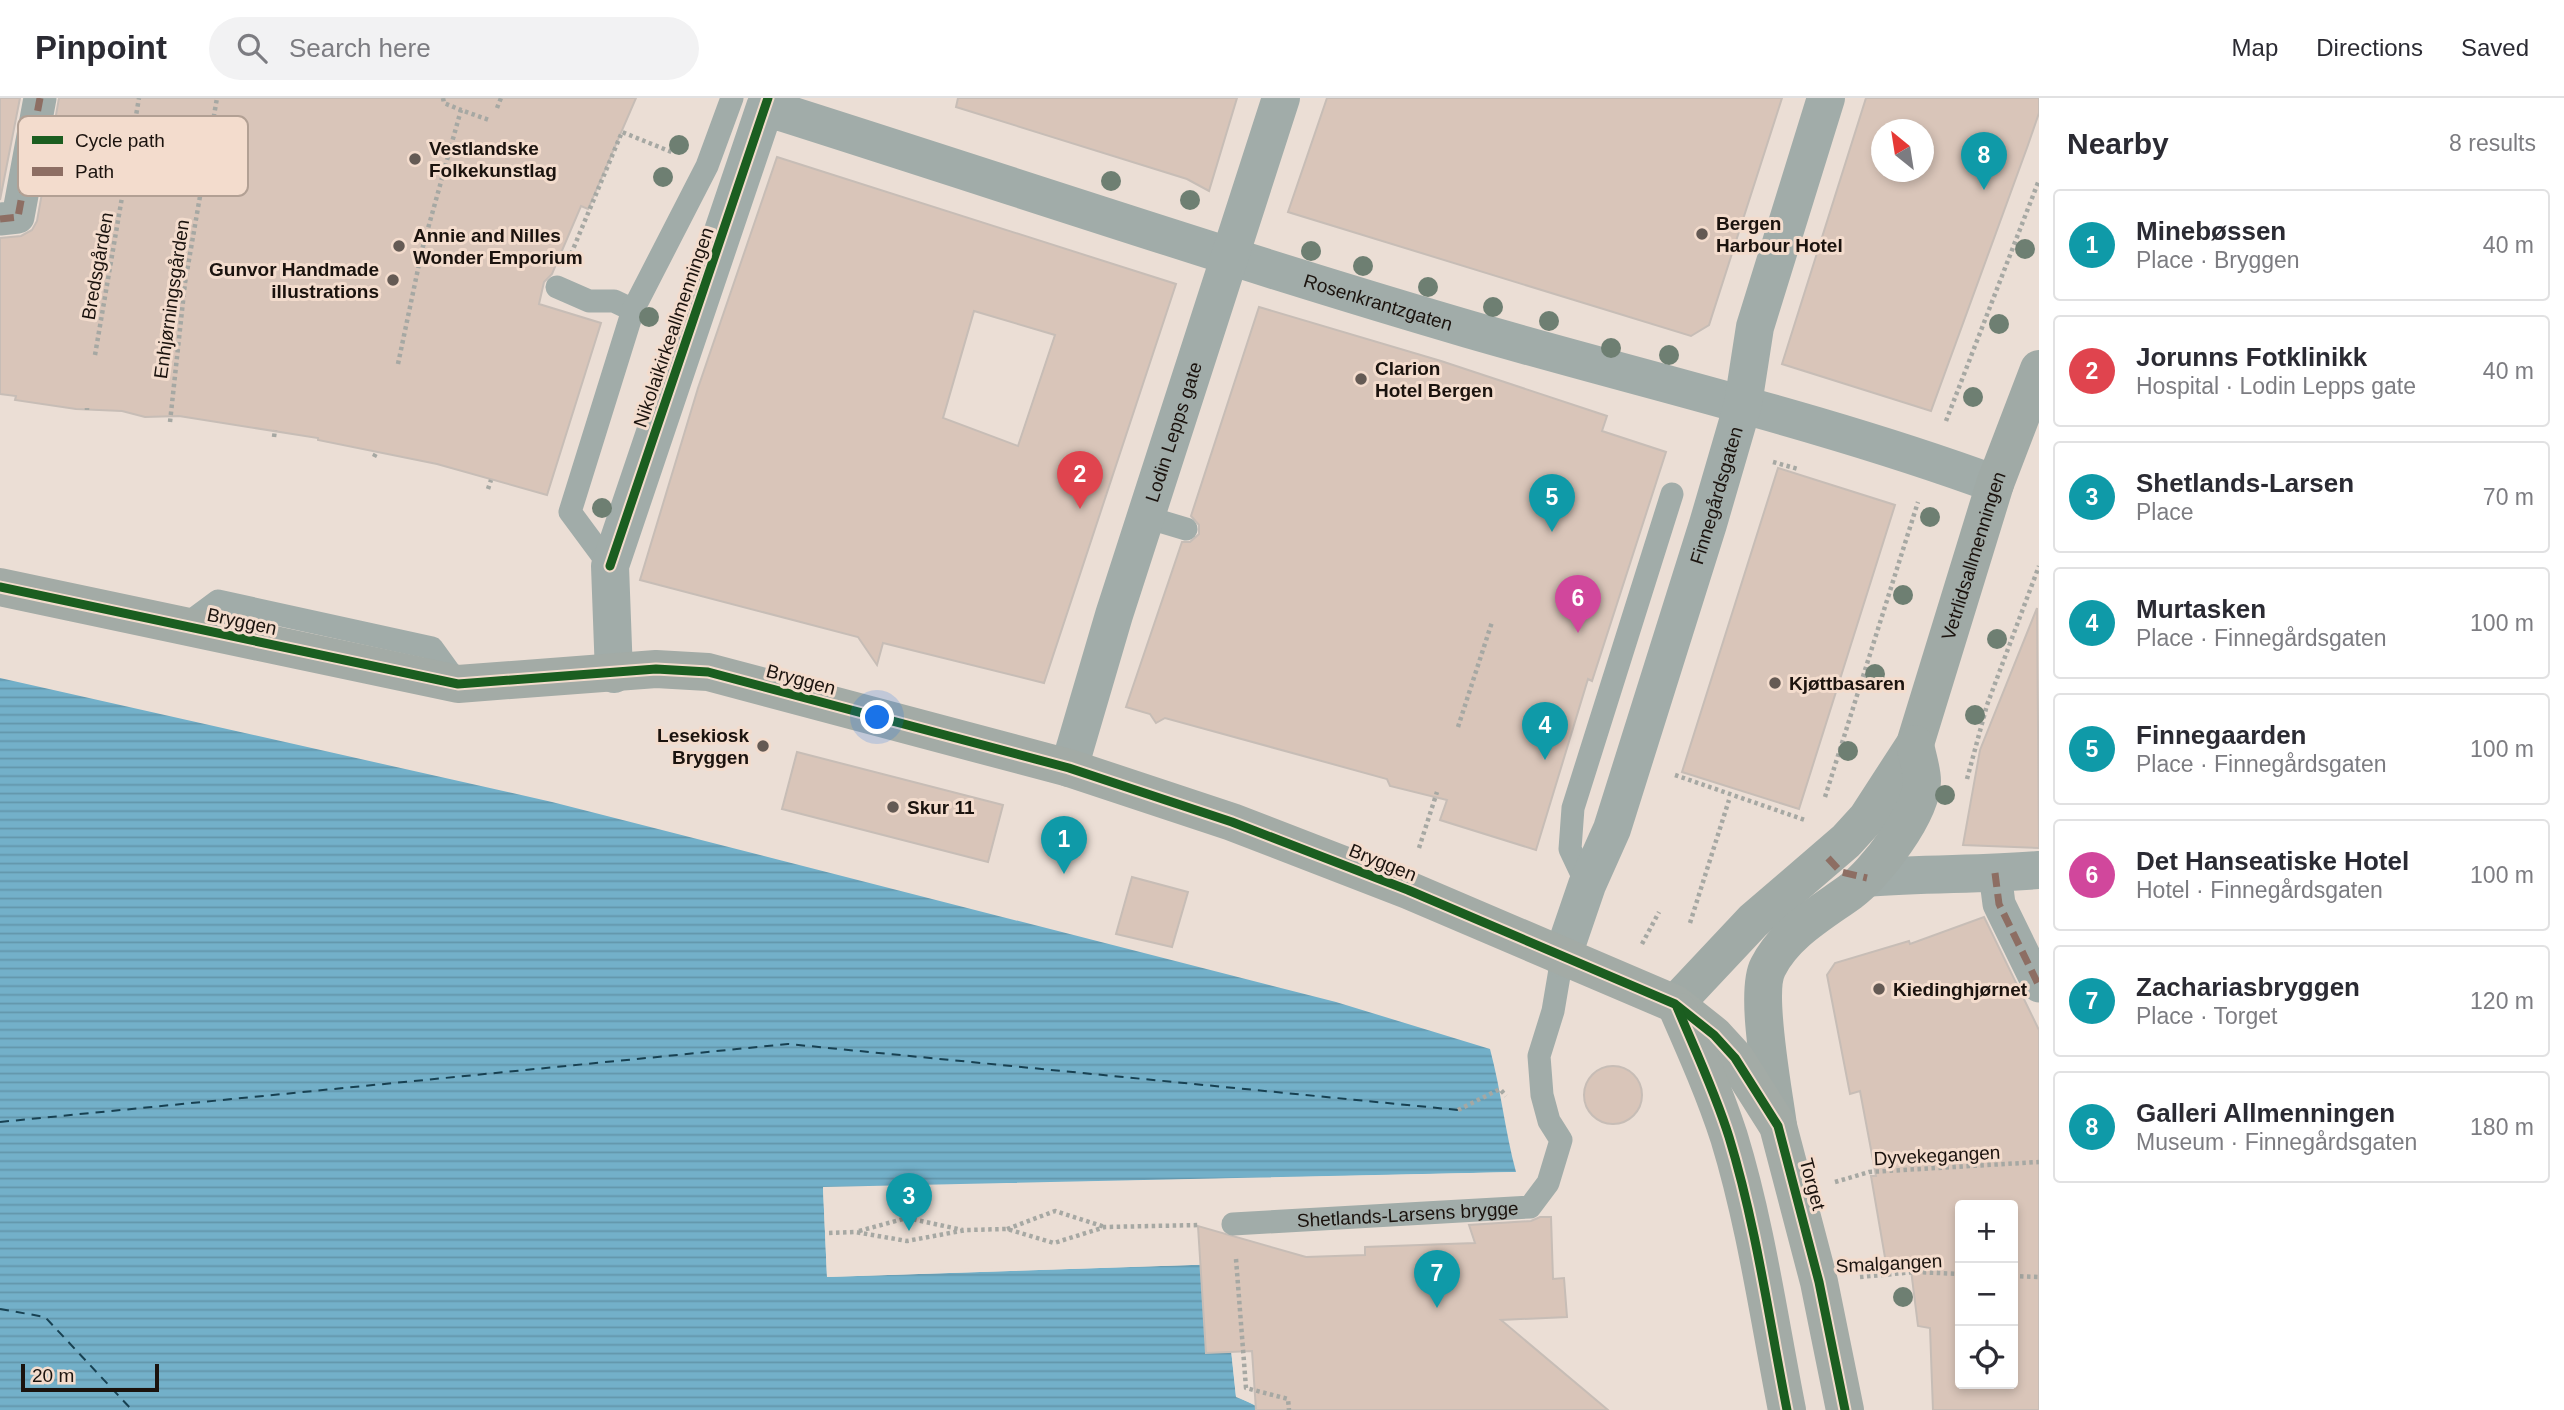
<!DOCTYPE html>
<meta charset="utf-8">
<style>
:root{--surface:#fff;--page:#f2f2f3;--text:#2b2b33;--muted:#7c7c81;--line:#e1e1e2;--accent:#ea580c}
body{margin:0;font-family:Arial,sans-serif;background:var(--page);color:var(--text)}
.controls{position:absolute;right:21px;bottom:21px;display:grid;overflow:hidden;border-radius:7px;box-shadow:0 4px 10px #0003}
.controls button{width:63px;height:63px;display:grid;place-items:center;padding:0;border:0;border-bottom:2px solid var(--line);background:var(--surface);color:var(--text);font:35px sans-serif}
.compass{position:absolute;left:1871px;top:21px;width:63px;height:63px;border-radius:50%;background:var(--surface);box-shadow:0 4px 10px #0003;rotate:330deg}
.scale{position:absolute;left:21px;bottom:18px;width:138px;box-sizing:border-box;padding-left:7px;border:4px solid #1b130e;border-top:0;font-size:19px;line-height:24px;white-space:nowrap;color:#1b130e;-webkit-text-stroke:5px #f3dccd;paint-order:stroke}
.you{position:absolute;left:878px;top:620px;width:24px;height:24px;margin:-18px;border:5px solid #fff;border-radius:50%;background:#1a73e8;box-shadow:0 0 0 10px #1a73e833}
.badge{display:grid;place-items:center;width:46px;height:46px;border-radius:50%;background:var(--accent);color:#fff;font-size:23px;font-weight:700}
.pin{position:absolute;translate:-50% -58px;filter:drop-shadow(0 2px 4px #0008)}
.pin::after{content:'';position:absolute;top:37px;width:24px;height:21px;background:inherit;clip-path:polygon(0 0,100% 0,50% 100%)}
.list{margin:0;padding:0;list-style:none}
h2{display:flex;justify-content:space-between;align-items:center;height:91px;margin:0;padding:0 28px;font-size:30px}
h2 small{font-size:23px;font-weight:400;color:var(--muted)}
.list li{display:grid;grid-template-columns:46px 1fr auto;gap:21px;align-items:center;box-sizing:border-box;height:112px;margin:0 14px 14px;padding:0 14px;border:2px solid var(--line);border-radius:7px}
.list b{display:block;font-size:26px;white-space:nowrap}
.list p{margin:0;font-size:23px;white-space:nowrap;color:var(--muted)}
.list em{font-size:23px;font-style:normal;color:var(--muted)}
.icon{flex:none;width:38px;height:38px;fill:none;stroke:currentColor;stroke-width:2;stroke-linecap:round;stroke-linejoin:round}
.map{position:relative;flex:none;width:2039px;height:1312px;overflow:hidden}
header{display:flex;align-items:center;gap:42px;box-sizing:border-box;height:98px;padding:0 35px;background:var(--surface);border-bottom:2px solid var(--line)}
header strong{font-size:33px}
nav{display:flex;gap:38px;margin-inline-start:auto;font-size:24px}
.search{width:490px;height:63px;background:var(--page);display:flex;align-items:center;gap:18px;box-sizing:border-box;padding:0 24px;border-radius:38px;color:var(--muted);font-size:26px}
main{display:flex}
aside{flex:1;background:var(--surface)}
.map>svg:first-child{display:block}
</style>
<header>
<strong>Pinpoint</strong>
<div class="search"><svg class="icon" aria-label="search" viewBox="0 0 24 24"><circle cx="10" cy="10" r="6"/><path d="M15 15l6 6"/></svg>Search here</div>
<nav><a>Map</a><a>Directions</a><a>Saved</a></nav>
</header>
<main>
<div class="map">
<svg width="2039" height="1312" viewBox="0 0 2039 1312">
<defs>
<pattern id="water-rules" width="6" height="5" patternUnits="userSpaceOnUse" patternTransform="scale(1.75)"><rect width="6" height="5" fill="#73b0c9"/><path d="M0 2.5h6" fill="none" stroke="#6396ab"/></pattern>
</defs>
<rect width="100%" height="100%" fill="#ebded5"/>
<path fill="url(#water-rules)" d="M0,580L552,704L1336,904L1490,951C1501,992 1505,1033 1516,1074L823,1090L827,1179L1222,1166L1236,1298L1264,1312H0Z"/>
<path fill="#ebded5" d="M1516,1074V1077L826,1093L830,1175L1222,1163L1225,1166L1239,1296L1268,1312L1236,1299L1222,1166L827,1179L823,1089Z"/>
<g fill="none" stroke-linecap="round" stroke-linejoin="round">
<g stroke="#184152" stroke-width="2" stroke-dasharray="9 7" stroke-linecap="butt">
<path d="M0,1024L788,946L1458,1012"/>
<path d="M0,1211L45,1219L132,1312"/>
</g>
</g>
<g fill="#d9c5b9" stroke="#c7bdb6" stroke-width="2" fill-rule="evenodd">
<path d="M0,0H20L0,102Z"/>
<path d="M59,0H636L588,111L581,108L552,176L544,184L539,206L601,225L547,397L437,366L318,342V340L179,318L145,319L122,313L76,311L15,302L16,298L0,296V140L21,138L32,132L37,123Z"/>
<path d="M958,0H1237L1209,93L1187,81L956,9Z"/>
<path d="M1327,0H1782L1709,227L1691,238L1288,114Z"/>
<path d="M1866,0H2039V15L2028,47L1931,313L1782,266ZM1881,32H1923V74H1881Z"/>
<path d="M777,59L1176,186L1044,585L883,545L877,567L858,539L640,482L698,290ZM974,213L1055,237L1018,348L943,320Z"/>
<path d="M1259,209L1441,263L1607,318L1602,333L1666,354L1592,583L1588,581L1536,752L1440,722L1447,702L1390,688L1387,681L1165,620L1156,625L1150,616L1126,609L1182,444H1190L1199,436V427L1191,418Z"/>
<path d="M1778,370L1895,407L1799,711L1682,674Z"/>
<path d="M2037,510L2039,750L1963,747L1980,652Z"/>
<path d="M797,654L1003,707L988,764L782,711Z"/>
<path d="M1132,779L1188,794L1172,849L1116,836Z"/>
<path d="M1984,819L2039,932V1312H1933L1930,1230L1918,1228L1911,1172L1887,1171L1871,1078H1876L1860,993L1850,996L1827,877L1835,865L1909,843L1910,846ZM1960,1107H2013V1286H1960Z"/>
<circle cx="1613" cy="997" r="29"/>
<path d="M1540,1119H1551L1553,1181L1564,1180L1567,1219L1501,1222L1608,1312H1256L1252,1253L1206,1255L1198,1128L1306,1159L1365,1157V1149L1475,1145L1469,1127L1531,1123Z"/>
</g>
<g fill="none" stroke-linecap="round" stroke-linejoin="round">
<g stroke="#a6a8a3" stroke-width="4.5" stroke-dasharray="3.5 3.5" stroke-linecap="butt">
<path d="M443,0L444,5L461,12"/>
<path d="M497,10L501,0"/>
<path d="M571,156L622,34L674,55"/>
<path d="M95,257L139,0"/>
<path d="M398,266L422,152L461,12L489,22"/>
<path d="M87,312V310"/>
<path d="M1946,323L2039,82"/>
<path d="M170,324L185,185L217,0"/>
<path d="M274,339L275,332"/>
<path d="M374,359L377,353"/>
<path d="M1773,364L1798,371"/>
<path d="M488,391L491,382"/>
<path d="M1458,629L1492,524"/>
<path d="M1675,677L1805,722"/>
<path d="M1967,681L1987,607L2039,468"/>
<path d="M1825,699L1918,404"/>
<path d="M1419,750L1437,694"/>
<path d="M1690,825L1729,702"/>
<path d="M1642,846L1659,814"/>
<path d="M1458,1012L1500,991L1506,998"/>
<path d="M1835,1084L1869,1074L2039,1064"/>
<path d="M1007,1131L1055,1113L1105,1129"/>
<path d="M859,1133L907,1120L963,1132"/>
<path d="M829,1135L855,1134L907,1143L966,1132L1007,1131L1054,1145L1105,1129L1200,1127"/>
<path d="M1236,1161L1246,1290L1288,1301L1289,1312"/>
<path d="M2013,1178L2039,1179"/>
<path d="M1860,1179L1915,1174L1960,1176"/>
</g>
<g stroke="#a1aca9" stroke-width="23">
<path d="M557,189L589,203H614L633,212"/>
<path d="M1146,419L1186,431"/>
<path d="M610,468L570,414L633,212L707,68L732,0"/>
<path d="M183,529L218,503L432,550L458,586"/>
<path d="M1587,787L1570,751L1573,710L1672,396"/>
<path id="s1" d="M1233,1126L1530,1109L1548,1085L1561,1042L1549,1023L1542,997L1539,958L1553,913L1562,860"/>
</g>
<g stroke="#a1aca9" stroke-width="33">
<path d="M0,121L18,119L40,0"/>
<path d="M1995,775L1999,806L2039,888"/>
</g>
<g stroke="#a1aca9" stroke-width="38">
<path id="s2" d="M614,576L610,468L765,9C999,83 1232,162 1468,231C1644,282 1823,323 1995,386"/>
<path id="s3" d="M1069,670L1114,517L1281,0"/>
<path id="s4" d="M1562,860L1587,787L1612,731L1708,426L1743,306L1755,229L1826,0"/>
</g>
<path stroke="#a1aca9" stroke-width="38" d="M1867,780C1924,775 1982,777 2039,772"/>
<g stroke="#a0aaa6" stroke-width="38">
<path id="s5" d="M1675,906L1753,823L1846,743L1867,720L1915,646L1995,386L2039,271"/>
<path d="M1778,1028C1774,995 1754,895 1768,869C1785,835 1821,815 1850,794C1875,776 1922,715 1922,683C1922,672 1917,658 1915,646"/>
</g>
<g stroke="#a3aba6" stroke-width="38">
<path d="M0,489L458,586L656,571L708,574L1069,670L1232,724L1408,792L1675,906L1714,937L1735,960L1778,1028L1819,1184L1845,1312"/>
<path d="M1679,914C1697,955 1715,996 1729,1039C1756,1127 1769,1221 1787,1312"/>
</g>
<g stroke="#8d6e63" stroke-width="7" stroke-dasharray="14 7" stroke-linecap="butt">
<path d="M0,121L18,119L40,0"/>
<path d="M1828,760L1841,774L1867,780"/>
<path d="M1995,775L1999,806L2039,888"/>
</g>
<g stroke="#f3dccd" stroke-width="13">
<g id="cycleway">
<path d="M610,468L768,0"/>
<path d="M0,489L458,586L656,571L708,574L1069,670L1232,724L1408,792L1675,906L1714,937L1735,960L1778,1028L1819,1184L1845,1312"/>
<path d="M1677,909C1695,952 1715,994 1729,1039C1756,1127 1769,1221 1787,1312"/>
</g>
</g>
<use href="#cycleway" stroke="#1b5e20" stroke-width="9"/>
</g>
<g fill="#6e7f72">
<circle cx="679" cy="47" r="10"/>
<circle cx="663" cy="79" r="10"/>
<circle cx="1111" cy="83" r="10"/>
<circle cx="1190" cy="102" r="10"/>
<circle cx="2025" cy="151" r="10"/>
<circle cx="1311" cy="153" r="10"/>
<circle cx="1363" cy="168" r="10"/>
<circle cx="1428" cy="189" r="10"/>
<circle cx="1493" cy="209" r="10"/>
<circle cx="649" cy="219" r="10"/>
<circle cx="1549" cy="223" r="10"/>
<circle cx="1999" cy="226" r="10"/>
<circle cx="1611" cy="250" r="10"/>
<circle cx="1669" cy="257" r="10"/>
<circle cx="1973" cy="299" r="10"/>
<circle cx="602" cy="410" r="10"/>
<circle cx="1930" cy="419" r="10"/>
<circle cx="1903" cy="497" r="10"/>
<circle cx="1997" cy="541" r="10"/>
<circle cx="1875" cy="576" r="10"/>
<circle cx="1975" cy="617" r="10"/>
<circle cx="1848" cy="653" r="10"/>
<circle cx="1945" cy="697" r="10"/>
<circle cx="1903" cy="1199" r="10"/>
</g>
<g fill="#645a54" stroke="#f3dccd" stroke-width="2.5">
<circle cx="415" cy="61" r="7"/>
<circle cx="1702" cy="136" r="7"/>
<circle cx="399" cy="148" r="7"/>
<circle cx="393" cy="182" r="7"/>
<circle cx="1361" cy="281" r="7"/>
<circle cx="1775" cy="585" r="7"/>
<circle cx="763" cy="648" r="7"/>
<circle cx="893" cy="709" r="7"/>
<circle cx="1879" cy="891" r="7"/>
</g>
<g text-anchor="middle" stroke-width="6" stroke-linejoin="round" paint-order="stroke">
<g font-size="19" font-weight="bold" fill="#1b130e" stroke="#f3dccd" text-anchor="start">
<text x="429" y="57">Vestlandske<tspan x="429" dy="22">Folkekunstlag</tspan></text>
<text x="1716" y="132">Bergen<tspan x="1716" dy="22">Harbour Hotel</tspan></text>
<text x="413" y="144">Annie and Nilles<tspan x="413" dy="22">Wonder Emporium</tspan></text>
<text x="379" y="178" text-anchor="end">Gunvor Handmade<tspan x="379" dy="22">illustrations</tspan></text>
<text x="1375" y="277">Clarion<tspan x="1375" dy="22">Hotel Bergen</tspan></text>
<text x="1789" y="592">Kjøttbasaren</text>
<text x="749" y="644" text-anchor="end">Lesekiosk<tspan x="749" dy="22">Bryggen</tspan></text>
<text x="907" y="716">Skur 11</text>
<text x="1893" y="898">Kiedinghjørnet</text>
</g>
<g font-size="19" fill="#1b130e" stroke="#f3dccd">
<text transform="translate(97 168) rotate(-80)" y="7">Bredsgården</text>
<text transform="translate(171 201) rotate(-82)" y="7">Enhjørningsgården</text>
<text dy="7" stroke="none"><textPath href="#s2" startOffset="1236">Rosenkrantzgaten</textPath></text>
<text transform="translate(673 229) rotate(-71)" y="7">Nikolaikirkeallmenningen</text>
<text dy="7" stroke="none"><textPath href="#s3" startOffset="352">Lodin Lepps gate</textPath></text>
<text dy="7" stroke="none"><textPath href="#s4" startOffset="488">Finnegårdsgaten</textPath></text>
<text dy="7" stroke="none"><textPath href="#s5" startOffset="553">Vetrlidsallmenningen</textPath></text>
<text transform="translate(242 523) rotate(12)" y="7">Bryggen</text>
<text transform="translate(801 581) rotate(15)" y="7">Bryggen</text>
<text transform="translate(1383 764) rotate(22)" y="7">Bryggen</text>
<text transform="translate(1937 1057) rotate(-3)" y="7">Dyvekegangen</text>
<text transform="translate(1813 1086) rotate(75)" y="7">Torget</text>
<text dy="7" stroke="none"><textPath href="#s1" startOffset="175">Shetlands-Larsens brygge</textPath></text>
<text transform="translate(1889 1165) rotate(-3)" y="7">Smalgangen</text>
</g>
</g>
<rect x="18" y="18" width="230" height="80" rx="10" fill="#f3dccd" stroke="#b2a094" stroke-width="2"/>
<rect x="32" y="38" width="31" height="8" fill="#1b5e20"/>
<rect x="32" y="69" width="31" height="9" fill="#8d6e63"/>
<g font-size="19" fill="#1b130e">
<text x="75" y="49">Cycle path</text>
<text x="75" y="80">Path</text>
</g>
</svg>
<div class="controls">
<button>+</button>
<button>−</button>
<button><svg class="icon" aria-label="locate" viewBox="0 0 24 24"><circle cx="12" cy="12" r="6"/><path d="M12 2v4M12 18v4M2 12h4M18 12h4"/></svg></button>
</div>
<svg class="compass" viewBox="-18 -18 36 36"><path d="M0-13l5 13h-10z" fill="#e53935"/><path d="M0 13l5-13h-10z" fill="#7c7c81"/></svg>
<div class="scale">20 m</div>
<div class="you"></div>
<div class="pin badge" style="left:1064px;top:776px;background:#0f9aa8">1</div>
<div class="pin badge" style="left:1080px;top:411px;background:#e0444e">2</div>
<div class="pin badge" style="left:909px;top:1133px;background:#0f9aa8">3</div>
<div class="pin badge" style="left:1545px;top:662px;background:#0f9aa8">4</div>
<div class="pin badge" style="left:1552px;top:434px;background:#0f9aa8">5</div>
<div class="pin badge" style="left:1578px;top:535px;background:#d1479c">6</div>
<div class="pin badge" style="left:1437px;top:1210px;background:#0f9aa8">7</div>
<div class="pin badge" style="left:1984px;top:92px;background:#0f9aa8">8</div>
</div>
<aside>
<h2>Nearby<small>8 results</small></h2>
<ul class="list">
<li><span class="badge" style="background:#0f9aa8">1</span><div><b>Minebøssen</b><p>Place · Bryggen</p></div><em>40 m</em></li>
<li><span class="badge" style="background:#e0444e">2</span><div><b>Jorunns Fotklinikk</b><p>Hospital · Lodin Lepps gate</p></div><em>40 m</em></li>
<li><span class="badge" style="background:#0f9aa8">3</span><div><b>Shetlands-Larsen</b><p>Place</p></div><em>70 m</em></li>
<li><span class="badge" style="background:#0f9aa8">4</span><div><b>Murtasken</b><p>Place · Finnegårdsgaten</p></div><em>100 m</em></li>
<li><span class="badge" style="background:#0f9aa8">5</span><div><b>Finnegaarden</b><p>Place · Finnegårdsgaten</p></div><em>100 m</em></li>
<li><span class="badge" style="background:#d1479c">6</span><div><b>Det Hanseatiske Hotel</b><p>Hotel · Finnegårdsgaten</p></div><em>100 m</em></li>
<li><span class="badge" style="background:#0f9aa8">7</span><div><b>Zachariasbryggen</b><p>Place · Torget</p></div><em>120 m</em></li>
<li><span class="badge" style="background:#0f9aa8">8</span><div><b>Galleri Allmenningen</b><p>Museum · Finnegårdsgaten</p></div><em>180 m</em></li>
</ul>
</aside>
</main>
